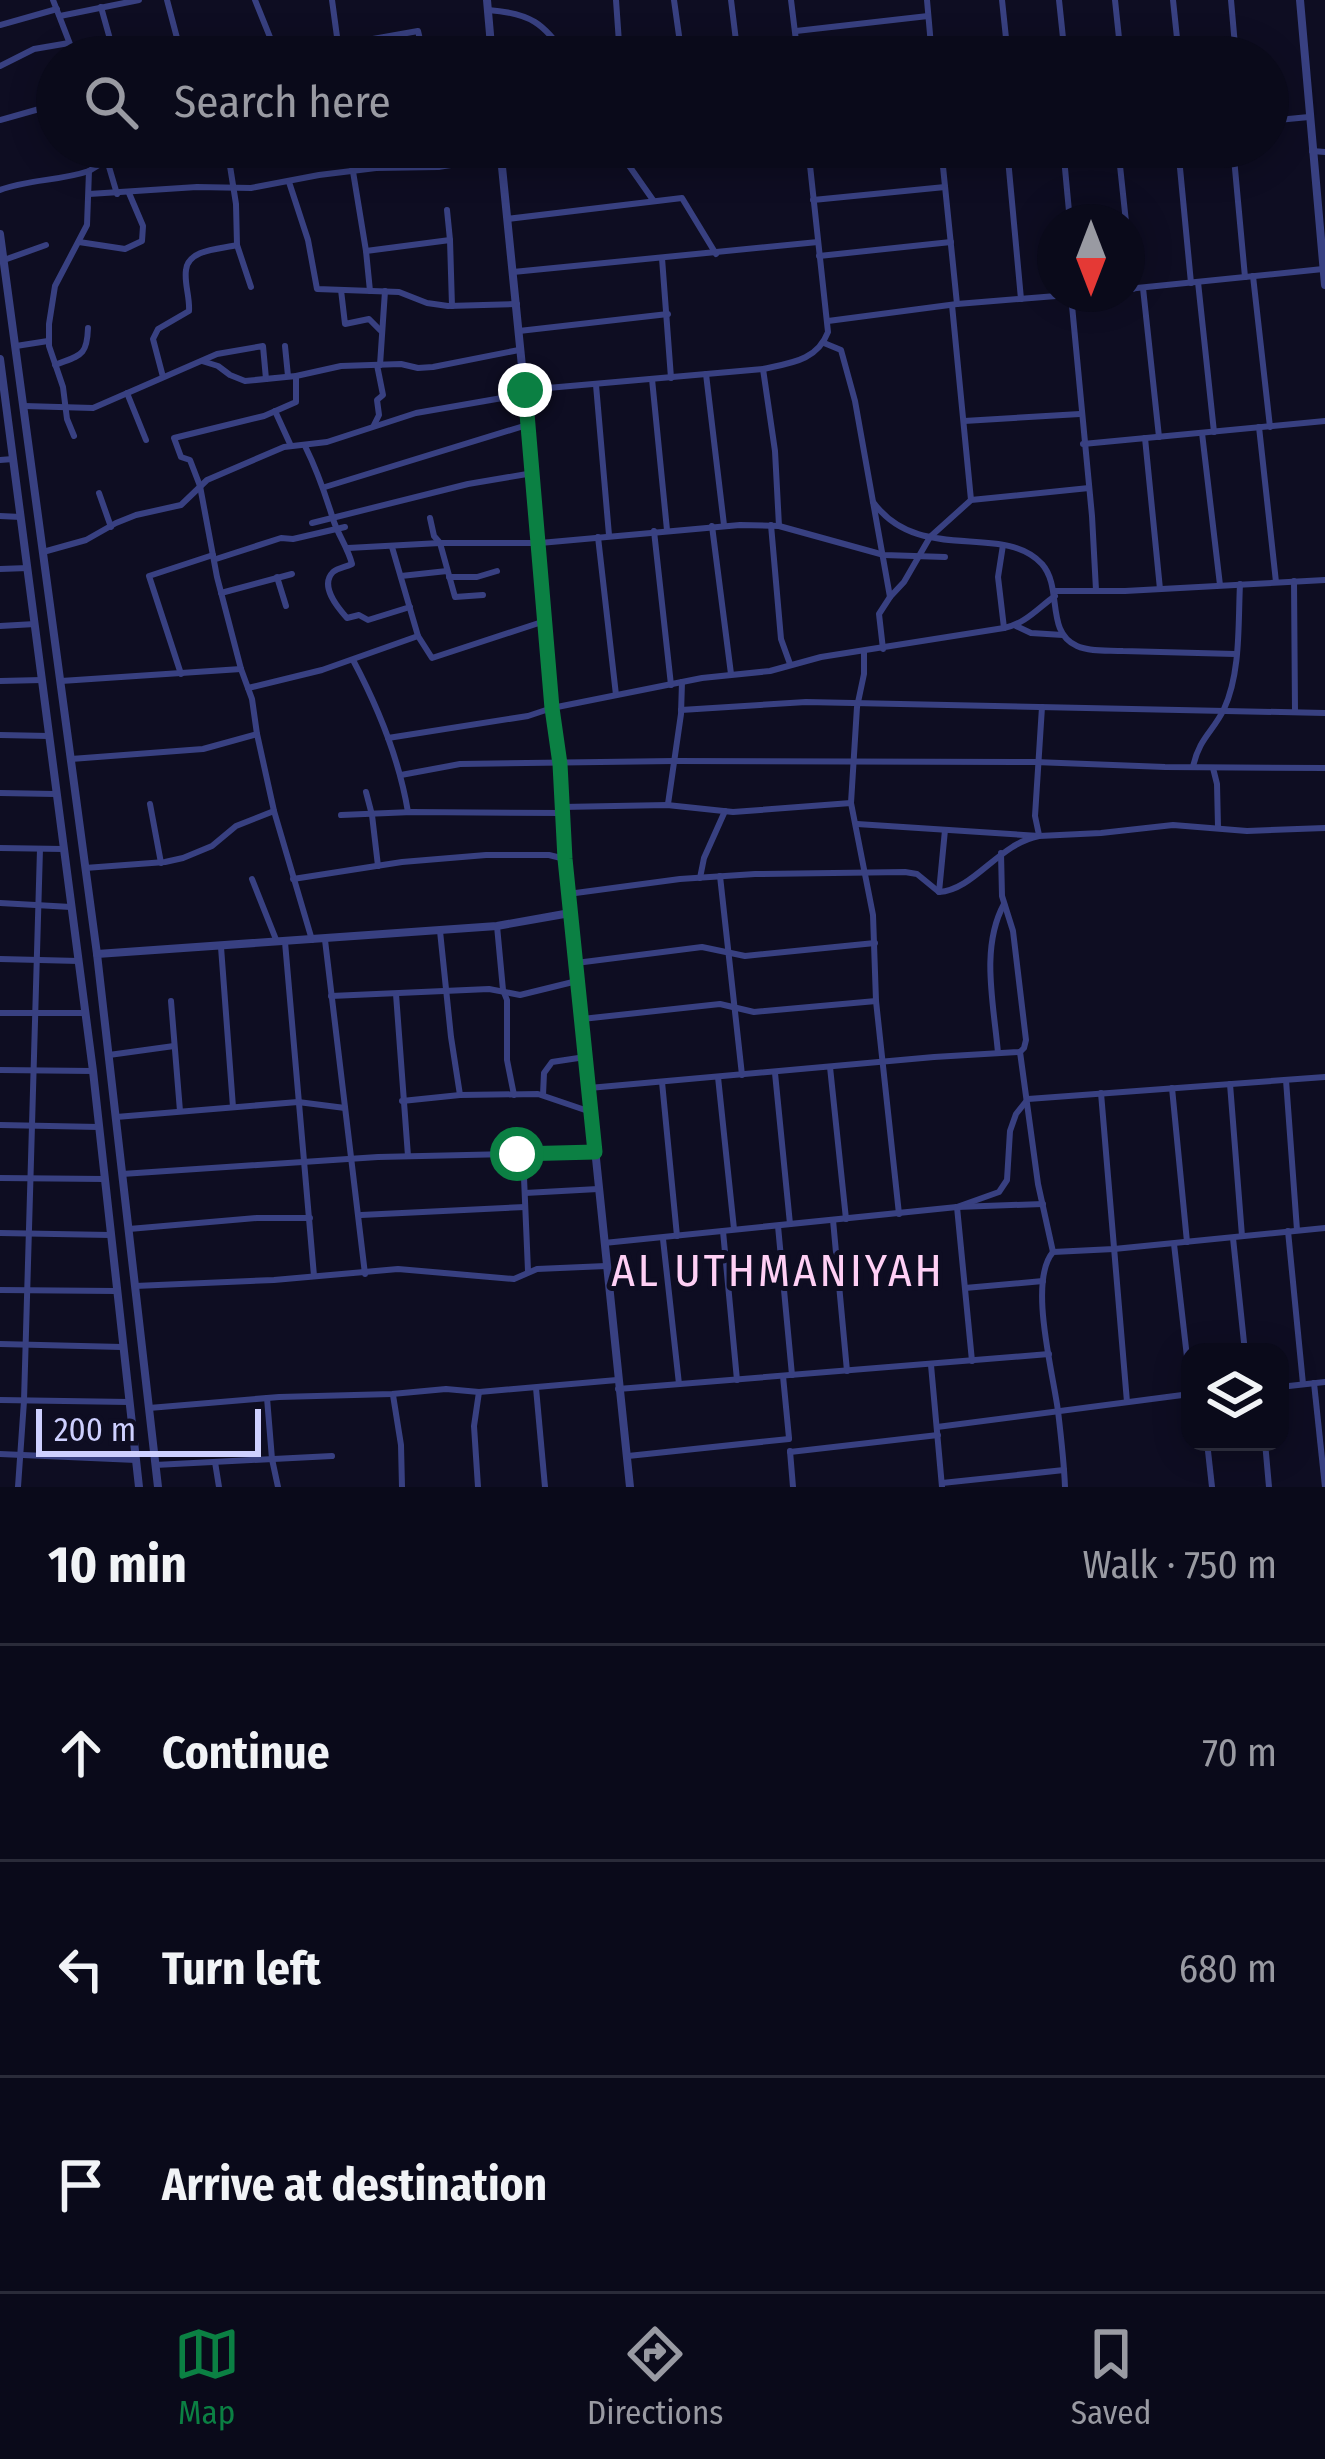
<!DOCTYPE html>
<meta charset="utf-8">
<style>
:root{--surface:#0a0a1a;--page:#181827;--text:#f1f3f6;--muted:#999aa2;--line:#2a2b39;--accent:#0b8043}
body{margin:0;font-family:"Fira Sans Condensed",sans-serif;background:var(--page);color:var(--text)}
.controls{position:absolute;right:36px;bottom:36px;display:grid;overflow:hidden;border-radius:24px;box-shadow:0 6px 30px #0003}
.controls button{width:108px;height:108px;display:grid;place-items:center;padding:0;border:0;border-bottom:3px solid var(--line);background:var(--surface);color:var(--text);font:60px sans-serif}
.compass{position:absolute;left:1037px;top:204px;width:108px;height:108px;border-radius:50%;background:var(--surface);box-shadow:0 6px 30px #0003;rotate:180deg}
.scale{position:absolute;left:36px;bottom:30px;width:225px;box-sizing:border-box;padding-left:12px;border:6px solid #ced0ff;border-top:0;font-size:33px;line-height:42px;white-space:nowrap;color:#ced0ff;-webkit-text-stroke:9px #0e0d22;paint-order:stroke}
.stop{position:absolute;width:36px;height:36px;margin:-27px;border:9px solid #0b8043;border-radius:50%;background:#fff}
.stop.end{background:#0b8043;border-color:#fff;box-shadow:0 3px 12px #0008}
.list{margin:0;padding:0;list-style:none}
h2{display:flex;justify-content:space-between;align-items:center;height:156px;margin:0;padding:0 48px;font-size:51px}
h2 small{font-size:39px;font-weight:400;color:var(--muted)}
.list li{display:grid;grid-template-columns:78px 1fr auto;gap:36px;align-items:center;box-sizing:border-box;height:216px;padding:0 48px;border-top:3px solid var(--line)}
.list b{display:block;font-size:45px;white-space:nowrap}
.list em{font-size:39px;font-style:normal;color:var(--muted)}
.icon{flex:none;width:66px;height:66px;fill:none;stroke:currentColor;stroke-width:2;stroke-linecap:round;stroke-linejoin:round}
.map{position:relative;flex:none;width:1325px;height:1487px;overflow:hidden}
.search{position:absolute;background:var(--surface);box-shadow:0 6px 30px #0003;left:36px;right:36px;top:36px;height:132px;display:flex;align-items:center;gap:30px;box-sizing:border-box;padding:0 42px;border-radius:66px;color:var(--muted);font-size:45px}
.sheet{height:804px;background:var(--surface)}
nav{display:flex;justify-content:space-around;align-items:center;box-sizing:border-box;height:168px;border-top:3px solid var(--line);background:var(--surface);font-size:33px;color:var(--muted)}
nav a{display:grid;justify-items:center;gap:6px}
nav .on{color:var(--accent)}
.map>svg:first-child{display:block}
</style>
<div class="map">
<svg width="1325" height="1487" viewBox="0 0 1325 1487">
<rect width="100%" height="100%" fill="#0e0d22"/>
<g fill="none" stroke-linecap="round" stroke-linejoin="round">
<g stroke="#384081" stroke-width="6">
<path d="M53,0L75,57"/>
<path d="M167,0L182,57"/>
<path d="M255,0L278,57"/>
<path d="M332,0L338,44"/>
<path d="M616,0L620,57"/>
<path d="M674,0L682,57"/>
<path d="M731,0L738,57"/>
<path d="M791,0L798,57"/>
<path d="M927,0L932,57"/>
<path d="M1002,0L1008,57"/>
<path d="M1059,0L1065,57"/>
<path d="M1115,0L1121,57"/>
<path d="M1173,0L1179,57"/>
<path d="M1231,0L1236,57"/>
<path d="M101,7L115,57"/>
<path d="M488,10C530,13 544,23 567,57"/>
<path d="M60,16L139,0"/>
<path d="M0,25L57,9"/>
<path d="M796,31L928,16"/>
<path d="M341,57L339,45L418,31L424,57"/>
<path d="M0,66L34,49L69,43"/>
<path d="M0,120L57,104"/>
<path d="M1268,121L1309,117"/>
<path d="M349,147L366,251"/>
<path d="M436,147L438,167"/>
<path d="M640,147C675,161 709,176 741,147"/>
<path d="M941,147L957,304"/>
<path d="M1063,147L1070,222"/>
<path d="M1118,147L1126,222"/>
<path d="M1178,147L1191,283"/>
<path d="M1233,147L1245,277"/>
<path d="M1007,148L1021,299"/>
<path d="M618,150L653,200"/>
<path d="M1312,151L1325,152"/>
<path d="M942,153L1014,147"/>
<path d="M289,182L308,240L317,289L399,292L427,303L448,306L517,304"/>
<path d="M0,190C29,179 60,181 89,171"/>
<path d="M89,194L197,187L251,188L319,175L376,168L438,167L483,160L635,147"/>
<path d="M117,194L107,160L150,147"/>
<path d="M813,200L945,187"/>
<path d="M447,210L450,240"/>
<path d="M507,219L682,198L716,254"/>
<path d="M1127,235L1133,289"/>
<path d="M79,242L125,249L142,241L143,226L129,193"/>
<path d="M237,245L251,287"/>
<path d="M819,256L951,242"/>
<path d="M662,258L671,378"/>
<path d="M4,260L46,245"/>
<path d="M513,272L818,242"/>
<path d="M1253,276L1270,427"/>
<path d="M1198,282L1214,432"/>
<path d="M1143,288L1159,437"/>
<path d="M1127,289L1323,269"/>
<path d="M341,290L345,324L369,319L381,331"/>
<path d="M370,291L366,251L450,240L452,306"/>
<path d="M1071,295L1092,516L1096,590"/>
<path d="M952,305L971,500L1089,488"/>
<path d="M828,321L957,304L1081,294"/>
<path d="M519,331L668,314"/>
<path d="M824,343L841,350L855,401L890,597"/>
<path d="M16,346L48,341"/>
<path d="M285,346L288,376"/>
<path d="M202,361L218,366L230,375L245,381L296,376L341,366L401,364L418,368L433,367L519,350"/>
<path d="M55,365C80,355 87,357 88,328"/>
<path d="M380,365L385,291"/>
<path d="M763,369L775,451L779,526"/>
<path d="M706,374L724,525"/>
<path d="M296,376V402L264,416L174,438L181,457L190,460L200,486L217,577L241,669L252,699L257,734L274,811L312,940"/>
<path d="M163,377L153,339L158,329L189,311C190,297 184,283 186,270C188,249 221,249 237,245L236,204L227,147"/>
<path d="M652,379L667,530"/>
<path d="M596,385L609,535"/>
<path d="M525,390L763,369C790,363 817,361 828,332L808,147"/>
<path d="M127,393L146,440"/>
<path d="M24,406L93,408L217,354L263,346L266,379"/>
<path d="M275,411L291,446"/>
<path d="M964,421L1080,414"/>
<path d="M374,425L379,415L377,400L383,395L377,365"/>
<path d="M1259,427L1276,582"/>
<path d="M1202,433L1220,585"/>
<path d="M74,436L67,419L63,387L49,346V324L55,286L87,225L89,171L107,160L102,147"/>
<path d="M1145,438L1160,589"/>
<path d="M1083,444L1325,421"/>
<path d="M305,446C317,470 325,493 333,519C338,535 348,548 352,564C346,567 338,568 333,572C319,586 338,608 347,618L359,615L368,620L410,607"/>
<path d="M0,460L13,459"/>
<path d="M325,487L527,425"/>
<path d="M99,493L111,527"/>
<path d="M873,502C920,566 1002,521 1042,564C1063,588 1045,632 1077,646C1090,652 1109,650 1123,651C1161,652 1198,653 1235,654"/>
<path d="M0,516L21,517"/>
<path d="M430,518L434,536L440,543L455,597L483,595"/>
<path d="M312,523L468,484L533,473"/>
<path d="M771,525L781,639L790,664"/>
<path d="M712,526L731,674"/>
<path d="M654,531L671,685"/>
<path d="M598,537L616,695"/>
<path d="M1003,545L998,577L1004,628"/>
<path d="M348,548L440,543H540L740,525L779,526L884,555L945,557"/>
<path d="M43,552L86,540L116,523L136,515L181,505L207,480L284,447L327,442L416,413L525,394"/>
<path d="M216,559L281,538L293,539L345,527"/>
<path d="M0,569L28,568"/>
<path d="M401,576L447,571"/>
<path d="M277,577L286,606"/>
<path d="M449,577H477L497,571"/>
<path d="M1294,581L1295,712"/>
<path d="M1054,591H1125L1325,580"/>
<path d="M221,593L292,574"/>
<path d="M0,626L35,624"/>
<path d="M1016,626L1031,633L1063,635"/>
<path d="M418,636L432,658L545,621"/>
<path d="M883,649L879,614L890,597L904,582L930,537L970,501"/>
<path d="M864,652V674L857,707L851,803L873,915L876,1001L899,1214"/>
<path d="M353,660C379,709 399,758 408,812"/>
<path d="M181,674L149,576L213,555"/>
<path d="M0,681L42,680"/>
<path d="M61,681L241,669"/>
<path d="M248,688L322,670L418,636L392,547"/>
<path d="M681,710L806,702L1325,713"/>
<path d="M0,735L49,736"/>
<path d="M388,738L528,716L552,708L702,678L770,671L821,657L1004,628C1025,624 1038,608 1055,596"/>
<path d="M71,759L203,749L257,734"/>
<path d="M1193,767C1199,738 1213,732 1224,709C1241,672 1238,623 1240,584"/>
<path d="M1213,768L1217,784L1218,827"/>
<path d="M401,775L460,764L674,761L1035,762L1165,767L1325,768"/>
<path d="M366,792L372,815L378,866"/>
<path d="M0,793L55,794"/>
<path d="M150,804L161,863"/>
<path d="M668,804L681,714L682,682"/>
<path d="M562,807L667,805L733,812L851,803"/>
<path d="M341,815L412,812L562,813"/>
<path d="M857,824L1039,836L1101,833L1173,825L1247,831L1325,828"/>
<path d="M1039,835L1035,816L1042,707"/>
<path d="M0,848L63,849"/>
<path d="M85,868L165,862L183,858L212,846L236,826L274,811"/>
<path d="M720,876L742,1075"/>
<path d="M700,878L704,858L725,811"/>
<path d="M252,879L277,942"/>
<path d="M293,879L402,862L486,855H549L565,859"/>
<path d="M939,892L945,830"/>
<path d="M568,894L680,879L755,874L905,872L917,874L939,892C974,890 998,844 1039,836"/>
<path d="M0,903L71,907"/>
<path d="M497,926L503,990L507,1000V1060L514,1095"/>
<path d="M440,931L451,1037L460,1095"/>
<path d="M325,940L365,1274"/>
<path d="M285,942L314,1276"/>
<path d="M221,947L233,1107"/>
<path d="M0,959L79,961"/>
<path d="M576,963L702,947L745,956L875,943"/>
<path d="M396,994L408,1156"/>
<path d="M331,996L489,989L520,995L577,981"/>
<path d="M171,1001L180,1111"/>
<path d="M0,1013H85"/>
<path d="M582,1019L720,1004L754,1012L876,1001"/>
<path d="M1020,1052L1038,1184L1053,1252"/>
<path d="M998,1053C994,1005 980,948 1004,904"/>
<path d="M109,1055L174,1046"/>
<path d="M830,1067L846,1219"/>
<path d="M0,1070L93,1071"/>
<path d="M775,1073L790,1224"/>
<path d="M718,1077L734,1229"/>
<path d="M1286,1080L1297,1230"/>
<path d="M662,1082L677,1236"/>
<path d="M1230,1084L1242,1236"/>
<path d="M589,1088L934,1057L1020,1052L1024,1048L1026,1040L1013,931L1002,896L1001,853"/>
<path d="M1172,1088L1187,1242"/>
<path d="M1101,1093L1127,1402"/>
<path d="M543,1095L544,1073L552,1062L585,1057"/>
<path d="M402,1101L460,1095L538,1094L591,1112"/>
<path d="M116,1117L298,1102L345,1108"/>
<path d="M0,1125L99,1127"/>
<path d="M523,1154L528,1271"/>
<path d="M122,1174L378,1157L595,1152"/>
<path d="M0,1178L104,1179"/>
<path d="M525,1193L598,1189"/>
<path d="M957,1207L999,1192L1007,1180L1010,1131L1016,1114L1028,1099L1325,1077"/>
<path d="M957,1207L972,1361"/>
<path d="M361,1215L525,1207"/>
<path d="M833,1220L847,1371"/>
<path d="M778,1226L792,1375"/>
<path d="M129,1229L257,1218H310"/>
<path d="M723,1231L737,1380"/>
<path d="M1288,1231L1303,1384"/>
<path d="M0,1233L110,1235"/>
<path d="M1233,1238L1245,1352"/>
<path d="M663,1239L679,1384"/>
<path d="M604,1243L957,1207L1043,1204"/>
<path d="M1174,1244L1190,1383"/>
<path d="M135,1286L274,1280L398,1269L514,1279L537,1269L606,1266"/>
<path d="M965,1288L1043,1281"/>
<path d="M0,1290L116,1291"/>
<path d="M0,1344L122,1347"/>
<path d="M931,1365L942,1487"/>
<path d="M783,1376L789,1438"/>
<path d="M1314,1383L1325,1487"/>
<path d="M1280,1387L1325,1382"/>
<path d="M536,1388L545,1487"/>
<path d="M618,1389L1049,1354"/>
<path d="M393,1395L401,1445L402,1487"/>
<path d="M267,1398L272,1459L278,1487"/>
<path d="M0,1400L129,1402"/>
<path d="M149,1408L279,1397L392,1394L446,1389L479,1392L617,1380"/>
<path d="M937,1427L1190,1394"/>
<path d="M1207,1442L1212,1487"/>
<path d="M1265,1442L1269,1487"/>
<path d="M790,1451L793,1487"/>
<path d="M790,1452L938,1435"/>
<path d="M0,1454L136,1460"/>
<path d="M628,1456L789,1439"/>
<path d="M215,1462L219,1487"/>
<path d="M155,1465L332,1456"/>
<path d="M942,1483L1064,1470"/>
<path d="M18,1487L24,1401L40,849"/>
<path d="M478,1487L474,1426L479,1392"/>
<path d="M1065,1487C1064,1461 1061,1436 1058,1411C1053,1372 1028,1281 1053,1252L1114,1249L1325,1228"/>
</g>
<g stroke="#384081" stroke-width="8">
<path d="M487,0L492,57"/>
<path d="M1300,0L1325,285"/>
<path d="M500,147L539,536L552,708L560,764L565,859L630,1487"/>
<path d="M0,234L97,954L158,1487"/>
<path d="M0,359L93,1071L139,1487"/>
<path d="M97,954L497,926L570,913"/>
</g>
</g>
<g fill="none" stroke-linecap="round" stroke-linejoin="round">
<path stroke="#0b8043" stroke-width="15" d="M517,1154L595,1152L565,859L560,764L552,708L525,390"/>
</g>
<g text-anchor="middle" stroke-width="10" stroke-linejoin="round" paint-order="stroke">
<g font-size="45" letter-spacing="3" fill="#ffd0f5" stroke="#0e0d22">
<text x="778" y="1286">AL UTHMANIYAH</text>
</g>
</g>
</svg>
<div class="controls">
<button><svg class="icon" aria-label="layers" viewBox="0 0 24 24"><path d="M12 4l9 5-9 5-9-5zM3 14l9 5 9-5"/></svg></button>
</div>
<svg class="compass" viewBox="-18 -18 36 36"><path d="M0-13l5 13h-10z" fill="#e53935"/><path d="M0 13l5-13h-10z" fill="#999aa2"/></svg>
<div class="scale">200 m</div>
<div class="stop" style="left:517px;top:1154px"></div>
<div class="stop end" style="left:525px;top:390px"></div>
<div class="search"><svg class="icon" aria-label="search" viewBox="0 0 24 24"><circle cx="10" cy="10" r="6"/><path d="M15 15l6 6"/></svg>Search here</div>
</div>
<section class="sheet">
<h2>10 min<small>Walk · 750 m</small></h2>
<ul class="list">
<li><svg class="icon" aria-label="ahead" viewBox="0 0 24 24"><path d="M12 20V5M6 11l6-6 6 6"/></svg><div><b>Continue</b></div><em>70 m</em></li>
<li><svg class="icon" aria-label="left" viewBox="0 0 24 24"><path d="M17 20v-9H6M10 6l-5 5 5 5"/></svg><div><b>Turn left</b></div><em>680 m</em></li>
<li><svg class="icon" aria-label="arrive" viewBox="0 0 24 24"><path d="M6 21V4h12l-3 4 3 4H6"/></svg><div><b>Arrive at destination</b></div></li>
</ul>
</section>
<nav>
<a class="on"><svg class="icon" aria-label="map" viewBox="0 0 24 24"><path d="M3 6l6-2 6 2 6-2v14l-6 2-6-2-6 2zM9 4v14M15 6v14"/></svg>Map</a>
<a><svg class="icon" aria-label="directions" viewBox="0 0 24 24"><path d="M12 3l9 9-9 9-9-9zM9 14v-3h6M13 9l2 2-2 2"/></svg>Directions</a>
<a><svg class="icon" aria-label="saved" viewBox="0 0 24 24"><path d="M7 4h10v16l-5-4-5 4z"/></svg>Saved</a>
</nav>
